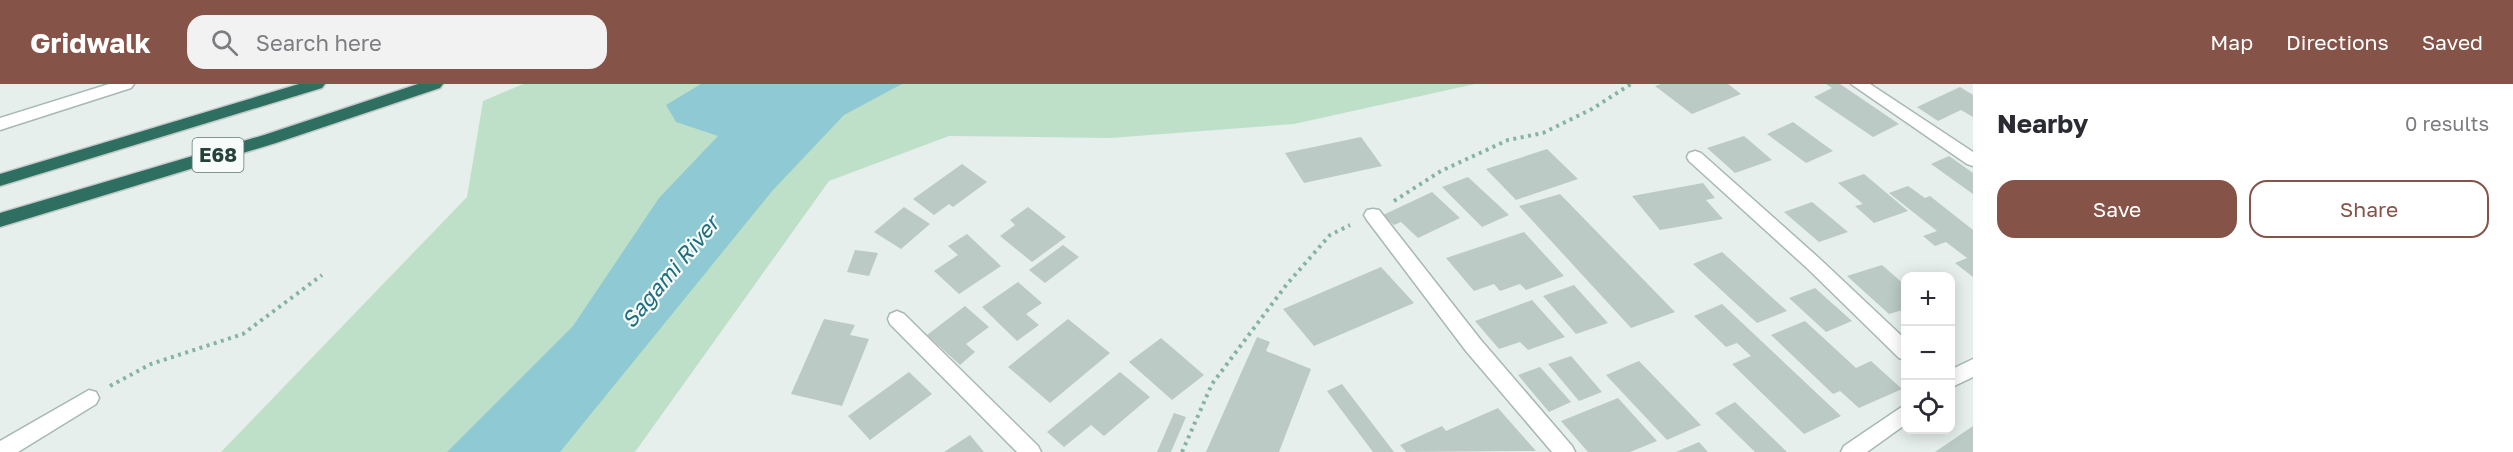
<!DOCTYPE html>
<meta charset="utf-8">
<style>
:root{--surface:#fff;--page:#f2f2f3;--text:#2b2b33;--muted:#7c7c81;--line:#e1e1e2;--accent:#855347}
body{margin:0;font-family:"Golos Text",sans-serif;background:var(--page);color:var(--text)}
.controls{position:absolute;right:18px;bottom:18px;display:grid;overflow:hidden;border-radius:12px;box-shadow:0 3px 15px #0003}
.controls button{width:54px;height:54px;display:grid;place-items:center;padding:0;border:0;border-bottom:2px solid var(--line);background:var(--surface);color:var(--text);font:30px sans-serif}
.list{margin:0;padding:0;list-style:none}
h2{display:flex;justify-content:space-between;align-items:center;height:78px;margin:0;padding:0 24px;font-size:26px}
h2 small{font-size:20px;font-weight:400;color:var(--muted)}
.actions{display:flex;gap:12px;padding:18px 24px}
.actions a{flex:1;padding:14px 0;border:2px solid var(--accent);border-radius:18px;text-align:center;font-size:21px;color:var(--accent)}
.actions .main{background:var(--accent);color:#fff}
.icon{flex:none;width:33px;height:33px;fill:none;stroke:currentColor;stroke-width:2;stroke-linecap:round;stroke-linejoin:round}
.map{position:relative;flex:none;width:1973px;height:368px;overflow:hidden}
header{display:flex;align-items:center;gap:36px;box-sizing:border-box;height:84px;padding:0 30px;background:var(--accent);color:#fff}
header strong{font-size:28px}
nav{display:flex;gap:33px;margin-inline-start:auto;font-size:21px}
.search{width:420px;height:54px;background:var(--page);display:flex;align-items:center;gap:15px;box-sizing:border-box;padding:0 21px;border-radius:18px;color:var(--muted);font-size:22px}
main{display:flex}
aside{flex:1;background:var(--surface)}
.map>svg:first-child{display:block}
</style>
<header>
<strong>Gridwalk</strong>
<div class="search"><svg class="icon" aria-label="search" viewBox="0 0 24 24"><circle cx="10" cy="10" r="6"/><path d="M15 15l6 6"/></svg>Search here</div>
<nav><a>Map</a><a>Directions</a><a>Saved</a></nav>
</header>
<main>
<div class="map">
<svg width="1973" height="368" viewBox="0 0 1973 368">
<rect width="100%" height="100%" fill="#e6efeb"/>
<path fill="#bfe0c8" d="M523,0H1475L1294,40L1110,54L949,52L829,97L635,368H221L467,113L483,17Z"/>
<path fill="#8ec9d4" d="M701,0H902L844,31L773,106L560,368H447L573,242L659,114L718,52L676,38L666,21Z"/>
<g fill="#bbcac4">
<path d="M1661,0H1728L1741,10L1692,30L1655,2Z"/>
<path d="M1826,0H1840L1899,40L1873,53L1814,13L1832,4Z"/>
<path d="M1960,3L1973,11V33L1961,26L1938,37L1917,23Z"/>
<path d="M1793,38L1833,67L1806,79L1767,50Z"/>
<path d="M1744,52L1772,76L1735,89L1707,64Z"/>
<path d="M1361,53L1382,82L1304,99L1285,69Z"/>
<path d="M1547,65L1578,95L1516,116L1486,85Z"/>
<path d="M1949,72L1973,89V110L1931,80Z"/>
<path d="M962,80L987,98L953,123L949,120L934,131L913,115Z"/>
<path d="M1864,90L1908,127L1874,139L1855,122L1863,120L1838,99Z"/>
<path d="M1468,93L1509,131L1482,143L1442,103Z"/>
<path d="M1703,99L1715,114L1706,116L1723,135L1660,146L1632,112Z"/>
<path d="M1908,102L1925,114L1930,112L1973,146V193L1955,179L1967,174L1946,158L1935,162L1923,152L1937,147L1889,109Z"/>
<path d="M1432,108L1460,134L1418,154L1401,138L1394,141L1383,131Z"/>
<path d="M1560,110L1675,228L1631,244L1519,122Z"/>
<path d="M1812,118L1848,148L1819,158L1784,128Z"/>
<path d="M904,123L930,140L901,165L874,148Z"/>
<path d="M1028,123L1066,153L1032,178L1000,152L1015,141L1010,136Z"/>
<path d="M1524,148L1564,192L1526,206L1520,200L1500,207L1494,200L1474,207L1446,174Z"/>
<path d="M967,150L1001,182L959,210L934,187L958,171L948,162Z"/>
<path d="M1063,161L1079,173L1045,199L1029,186Z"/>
<path d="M855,166L878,169L869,192L847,188Z"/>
<path d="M1722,168L1787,227L1757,239L1693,180Z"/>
<path d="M1882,181L1906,202V225L1889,230L1847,192Z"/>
<path d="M1381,183L1414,219L1314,262L1283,225Z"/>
<path d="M1018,198L1042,219L1026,230L1039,241L1017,257L982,223Z"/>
<path d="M1574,201L1608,239L1576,250L1543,212Z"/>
<path d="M1815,204L1852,237L1826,248L1789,214Z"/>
<path d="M1532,216L1565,253L1528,266L1520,258L1499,265L1475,237Z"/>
<path d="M1722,220L1841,332L1804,350L1732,280L1751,272L1737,259L1726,263L1694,232Z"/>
<path d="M965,222L989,243L966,260L975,268L960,281L927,251Z"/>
<path d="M824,235L855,241L850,251L869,255L842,322L791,310Z"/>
<path d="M1068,235L1110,269L1050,319L1008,283Z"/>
<path d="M1805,237L1856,284L1871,277L1902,305L1859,324L1840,307L1833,310L1771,251Z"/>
<path d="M1257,253L1270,258L1266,267L1311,285L1279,368H1206Z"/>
<path d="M1161,254L1204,291L1172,316L1129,278Z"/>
<path d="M1571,272L1602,308L1579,317L1548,280Z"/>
<path d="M1639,277L1701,341L1667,356L1606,291Z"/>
<path d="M1540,283L1571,318L1549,328L1518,291Z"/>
<path d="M909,288L932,310L870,356L848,332Z"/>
<path d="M1120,288L1150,313L1104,352L1091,341L1064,363L1047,348Z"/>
<path d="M1342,300L1394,368H1373L1327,307Z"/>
<path d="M1618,314L1657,357L1630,368H1588L1561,337Z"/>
<path d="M1735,318L1787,368H1755L1715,329Z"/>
<path d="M1498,324L1536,367L1406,368L1400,361L1442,342L1446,347Z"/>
<path d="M1174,329L1186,333L1171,368H1157Z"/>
<path d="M1973,342V368H1935Z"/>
<path d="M970,351L984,368H944Z"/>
<path d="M1699,358L1708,368H1676Z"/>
</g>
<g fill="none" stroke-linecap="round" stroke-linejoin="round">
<g stroke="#a8b8b2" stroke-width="3">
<g id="service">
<path d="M1851,0H1870L1973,68V82L1967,80Z"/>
<path d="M1695,67L1701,69L1820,175L1906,256V276L1899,274L1808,185L1689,77L1687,73L1689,69Z"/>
<path d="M1373,125L1379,126L1480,255L1572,362L1575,368H1552L1466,267L1367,136L1364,131L1367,126Z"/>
<path d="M897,227L904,230L1038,362L1041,368H1017L890,240L888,235L890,230Z"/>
</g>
</g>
<g stroke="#a8b8b2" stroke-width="3">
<g id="minor">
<path d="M109,0H134L131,4L0,46V34Z"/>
<path d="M1973,275V293L1950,304V286Z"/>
<path d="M89,306L96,308L99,314L96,320L18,368H0V357Z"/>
<path d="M1906,320V340L1867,368H1841L1844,362Z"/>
</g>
</g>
<g stroke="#c2cac8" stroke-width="3">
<g id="motorway">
<path d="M299,0H325L322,4L0,102V90Z"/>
<path d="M418,0H443L440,4L276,59L0,143V129L264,51Z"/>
</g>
</g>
<g stroke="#86b3a5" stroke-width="4" stroke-dasharray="3 4.5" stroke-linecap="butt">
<path d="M1394,117L1441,87L1508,56L1543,49L1592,25L1631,0"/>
<path d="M110,302L151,280L243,250L322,191"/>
<path d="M1182,368L1212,300L1287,200L1330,151L1350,141"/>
</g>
<use href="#service" fill="#fff" fill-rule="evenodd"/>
<use href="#minor" fill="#fff" fill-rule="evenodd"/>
<use href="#motorway" fill="#2f6f62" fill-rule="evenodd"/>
</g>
<g text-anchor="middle" stroke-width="4.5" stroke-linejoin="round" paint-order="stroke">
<rect fill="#f7fbf9" stroke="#637a73" stroke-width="1.5" x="192.5" y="54" width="51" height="34" rx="4.5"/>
<g font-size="20" font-weight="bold" fill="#24423a">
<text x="218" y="78">E68</text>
</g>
<g font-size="22" font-style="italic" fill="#1c6f80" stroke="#f7fbf9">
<text transform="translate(670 188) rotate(-50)" y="8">Sagami River</text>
</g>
</g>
</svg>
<div class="controls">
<button>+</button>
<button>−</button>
<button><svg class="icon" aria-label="locate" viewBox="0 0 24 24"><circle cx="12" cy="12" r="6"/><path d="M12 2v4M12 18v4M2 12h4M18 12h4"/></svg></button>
</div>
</div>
<aside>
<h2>Nearby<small>0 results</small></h2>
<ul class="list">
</ul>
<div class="actions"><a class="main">Save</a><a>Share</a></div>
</aside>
</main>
